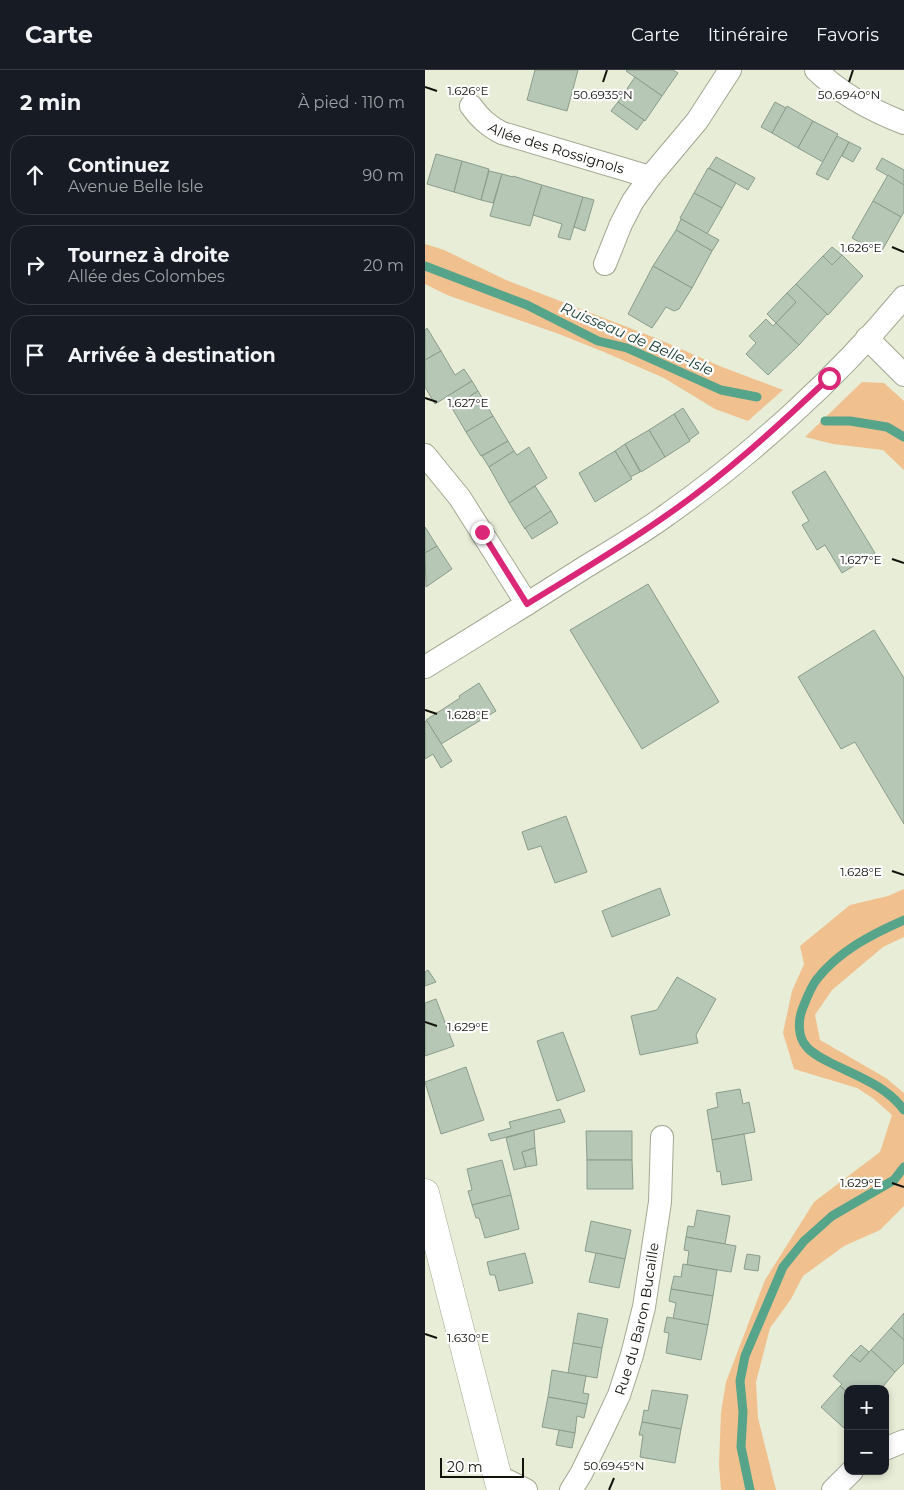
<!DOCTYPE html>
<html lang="fr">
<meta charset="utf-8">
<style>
:root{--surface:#171b24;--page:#20242c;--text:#f1f3f6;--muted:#9ea1a6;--line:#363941}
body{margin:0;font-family:Montserrat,sans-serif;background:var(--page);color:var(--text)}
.controls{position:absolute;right:15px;bottom:15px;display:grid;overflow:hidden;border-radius:10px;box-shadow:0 2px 8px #0003}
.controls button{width:45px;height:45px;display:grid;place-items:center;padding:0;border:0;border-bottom:1px solid var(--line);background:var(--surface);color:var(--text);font:25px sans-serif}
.scale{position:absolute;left:15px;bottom:12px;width:84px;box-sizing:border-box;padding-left:5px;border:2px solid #11130b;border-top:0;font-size:14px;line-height:18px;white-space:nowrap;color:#11130b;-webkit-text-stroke:4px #fff;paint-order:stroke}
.stop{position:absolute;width:15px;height:15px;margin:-11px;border:4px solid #db2777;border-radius:50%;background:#fff}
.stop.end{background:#db2777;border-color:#fff;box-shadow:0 1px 5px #0008}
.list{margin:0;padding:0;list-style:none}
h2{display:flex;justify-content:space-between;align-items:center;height:65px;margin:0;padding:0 20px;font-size:21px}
h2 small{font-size:16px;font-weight:400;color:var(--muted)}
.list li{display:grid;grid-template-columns:32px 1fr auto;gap:15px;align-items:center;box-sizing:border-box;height:80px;margin:0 10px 10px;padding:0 10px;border:1px solid var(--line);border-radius:20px}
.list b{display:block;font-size:19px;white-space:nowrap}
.list p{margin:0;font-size:16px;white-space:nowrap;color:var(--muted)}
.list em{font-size:16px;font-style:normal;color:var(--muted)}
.icon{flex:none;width:28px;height:28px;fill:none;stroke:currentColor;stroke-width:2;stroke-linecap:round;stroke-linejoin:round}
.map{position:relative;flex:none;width:479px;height:1420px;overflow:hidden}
header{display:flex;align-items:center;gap:30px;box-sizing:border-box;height:70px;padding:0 25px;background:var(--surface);border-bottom:1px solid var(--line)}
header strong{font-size:24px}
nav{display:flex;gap:28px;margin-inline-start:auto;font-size:18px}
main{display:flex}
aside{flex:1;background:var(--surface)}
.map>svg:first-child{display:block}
</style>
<header>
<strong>Carte</strong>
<nav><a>Carte</a><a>Itinéraire</a><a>Favoris</a></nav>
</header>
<main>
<aside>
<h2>2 min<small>À pied · 110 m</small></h2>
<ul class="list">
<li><svg class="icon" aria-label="ahead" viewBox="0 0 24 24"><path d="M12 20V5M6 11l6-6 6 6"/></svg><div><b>Continuez</b><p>Avenue Belle Isle</p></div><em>90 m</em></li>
<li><svg class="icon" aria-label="right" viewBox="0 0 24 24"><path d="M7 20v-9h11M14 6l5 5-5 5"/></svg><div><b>Tournez à droite</b><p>Allée des Colombes</p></div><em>20 m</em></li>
<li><svg class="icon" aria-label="arrive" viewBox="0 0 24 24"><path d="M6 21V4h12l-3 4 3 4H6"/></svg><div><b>Arrivée à destination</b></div></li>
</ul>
</aside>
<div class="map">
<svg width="479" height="1420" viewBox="0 0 479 1420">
<rect width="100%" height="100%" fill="#e7edd6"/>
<g fill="#f0c18e">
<path d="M0,174L19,180L81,210L233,269L297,297L358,320L323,351L290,339L239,308L179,282L134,264L22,225L0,214Z"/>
<path d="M437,312L459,313L479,331V400L458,380L408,374L380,367Z"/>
<path d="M479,819V867L458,877L407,920L390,945L395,970L461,1008L479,1023V1136L455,1160L419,1176L378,1206L366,1229L345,1258L331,1312L333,1348L351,1420H296L294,1395L296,1342L301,1312L340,1210L389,1132L455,1082L467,1045L449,1029L432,1018L369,999L358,963L367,921L379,894L375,876L425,835L463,826Z"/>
</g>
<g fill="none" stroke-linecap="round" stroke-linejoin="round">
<g stroke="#56a48a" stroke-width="9">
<path d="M0,196L102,235L173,271L202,278L296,320L332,327"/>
<path d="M400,351H425L462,357L479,367"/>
<path d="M479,850C447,864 414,881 392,909C385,918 381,930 377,940C373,951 373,967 381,976C387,984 400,990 410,995C435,1007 462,1017 479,1040"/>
<path d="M325,1420L316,1377L318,1342L315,1311L320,1286L358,1197L379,1171L407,1146L469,1110L479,1097"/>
</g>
</g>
<g fill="#b6c7b5" stroke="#8b9c8b">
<path d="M110,0H153L142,41L102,30Z"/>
<path d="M202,0H248L253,3L237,26L201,1Z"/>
<path d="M210,7L237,26L220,51L193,32Z"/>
<path d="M193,32L219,50L212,60L186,41Z"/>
<path d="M350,32L361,38L347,63L336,57Z"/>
<path d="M362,36L388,51L373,78L347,63Z"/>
<path d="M388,51L413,64L398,92L373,78Z"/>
<path d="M412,66L424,72L403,110L391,104Z"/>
<path d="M424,72L436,78L428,92L417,86Z"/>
<path d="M11,84L37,91L29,122L2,114Z"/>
<path d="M291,87L330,108L323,120L284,98Z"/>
<path d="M457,88L479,100V115L451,99Z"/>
<path d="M37,91L64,99L56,130L29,122Z"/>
<path d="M283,98L311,113L297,138L269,123Z"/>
<path d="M64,101L77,104L68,133L56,130Z"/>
<path d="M77,104L88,107V106L117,115L105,156L65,146Z"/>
<path d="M463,105L479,115V142L476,147L448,131Z"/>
<path d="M117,115L158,127L145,170L133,167L137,154L108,145Z"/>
<path d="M269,123L297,138L282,164L255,148Z"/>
<path d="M158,127L169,130L160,161L149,157Z"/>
<path d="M448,131L476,147L455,184L427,168Z"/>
<path d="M256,149L294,170L287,181L251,160Z"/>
<path d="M251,160L287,181L267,218L228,196Z"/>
<path d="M407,177L417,185L407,195L398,186Z"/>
<path d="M417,185L438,206L403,245L371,214L398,186L407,195Z"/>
<path d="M228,196L267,218L254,239L249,241L241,237L227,258L203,244Z"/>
<path d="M371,214L402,244L374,275L351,253L371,232L362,223Z"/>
<path d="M362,223L371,232L351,253L342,244Z"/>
<path d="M341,249L348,256L351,253L374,275L343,305L321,284L331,273L324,266Z"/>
<path d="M2,258L16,281L0,290V260Z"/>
<path d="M16,281L30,305L39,299L47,311L10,334L0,317V290Z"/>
<path d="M47,311L53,321L28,337L21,327Z"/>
<path d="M53,321L68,346L41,362L27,338Z"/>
<path d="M258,338L274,363L264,370L249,344Z"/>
<path d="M249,344L265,371L240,387L224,360Z"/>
<path d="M68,346L83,371L56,386L41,362Z"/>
<path d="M224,360L240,387L216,402L200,374Z"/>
<path d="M83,371L89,381L64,397L57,386Z"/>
<path d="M200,374L215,402L205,407L190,381Z"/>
<path d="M104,377L122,408L84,433L64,397L89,381L92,385Z"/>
<path d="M190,381L207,409L170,432L154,403Z"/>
<path d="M400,401L450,483L417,503L400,475L392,480L377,455L384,451L367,422Z"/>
<path d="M110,416L126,441L100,459L84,433Z"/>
<path d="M126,441L133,453L107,469L100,458Z"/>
<path d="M0,457L12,476L0,483Z"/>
<path d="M12,476L27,499L1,517L0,483Z"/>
<path d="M223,514L294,632L217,679L145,560Z"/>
<path d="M449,560L479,608V754L430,672L416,679L373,607Z"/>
<path d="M54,613L71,641L16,674L1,650L35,628L34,626Z"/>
<path d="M2,651L27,691L16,698L8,684L0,689V652Z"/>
<path d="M141,746L162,802L130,813L116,776L103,780L97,762Z"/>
<path d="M235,818L245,845L187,867L177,841Z"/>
<path d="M3,900L11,912L0,916V902Z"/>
<path d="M252,907L291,929L271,965L273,973L215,985L206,946L232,940Z"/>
<path d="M11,929L29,976L0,986V933Z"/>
<path d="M138,962L160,1021L132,1031L112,971Z"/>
<path d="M41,997L59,1050L16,1064L0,1012Z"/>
<path d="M315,1019L318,1034L324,1032L330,1062L287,1070L282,1040L293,1037L291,1023Z"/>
<path d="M135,1039L140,1052L66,1071L63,1064L86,1058L84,1052Z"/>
<path d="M109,1060L110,1078L97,1082L101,1097L89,1100L81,1068Z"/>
<path d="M161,1061H207V1090H162Z"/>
<path d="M319,1064L327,1110L297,1115L295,1101L292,1102L287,1070Z"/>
<path d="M110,1078L112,1095L101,1097L97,1082Z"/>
<path d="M77,1090L86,1125L47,1135L43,1121L47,1120L42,1099Z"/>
<path d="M162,1090H207L208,1119H162Z"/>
<path d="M86,1125L94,1159L60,1168L54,1148H51L47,1135Z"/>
<path d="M272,1140L305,1146L300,1174L261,1167L263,1156L269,1157Z"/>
<path d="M166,1151L206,1160L200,1189L160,1181Z"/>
<path d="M261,1167L311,1176L306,1202L262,1195L264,1181L259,1180Z"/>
<path d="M100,1183L108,1213L74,1221L70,1205H65L62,1192Z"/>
<path d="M171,1183L200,1189L194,1218L164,1212Z"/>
<path d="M322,1184L335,1186L333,1201L319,1199Z"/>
<path d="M258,1194L292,1200L288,1226L246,1219L249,1206L256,1207Z"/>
<path d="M246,1219L288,1226L283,1255L248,1249L251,1233L244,1231Z"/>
<path d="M153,1243L183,1249L177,1278L148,1273Z"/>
<path d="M479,1243V1270L466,1258Z"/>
<path d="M242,1247L283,1255L276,1290L241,1283L244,1263L239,1262Z"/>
<path d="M466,1258L479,1270V1293L470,1302L446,1280Z"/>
<path d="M148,1273L177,1278L172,1308L143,1303Z"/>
<path d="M436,1275L444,1282L435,1292L426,1285Z"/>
<path d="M446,1280L470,1302L456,1319H423V1323L415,1316L417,1314L408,1306L426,1285L435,1292Z"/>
<path d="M127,1300L161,1306L158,1323L164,1324L162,1334L123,1327Z"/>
<path d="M415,1316L423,1323V1356L420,1359L396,1337Z"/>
<path d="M227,1320L263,1325L256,1359L217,1352L219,1340L223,1341Z"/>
<path d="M123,1327L162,1334L159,1348L152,1346L150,1363L117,1357Z"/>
<path d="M217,1352L256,1359L250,1393L215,1387L218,1365H214Z"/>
<path d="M134,1360L150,1363L147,1378L131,1375Z"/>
</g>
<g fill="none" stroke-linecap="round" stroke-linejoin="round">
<g stroke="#a2a892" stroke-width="24">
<g id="street">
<path d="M391,0C415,23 448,41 479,53"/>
<path id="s1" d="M46,36C55,48 63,56 77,63L225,107"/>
<path d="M180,194L196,154L208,131L225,107L272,51L305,0"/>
<path d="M442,268L479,305"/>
<path d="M0,385L35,428L102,534"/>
<path d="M0,597C53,565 105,532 157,499C186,481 216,464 243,444C328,384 413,307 479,227"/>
<path d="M460,1379L479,1371"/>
<path d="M73,1406L101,1420"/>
<path id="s2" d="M146,1420L156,1404L177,1361L194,1325L207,1285L219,1237L235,1132L237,1067"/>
<path d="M408,1420L427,1401"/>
</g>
</g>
<g stroke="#a2a892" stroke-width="29">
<path id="secondary" d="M0,1123L76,1420"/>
</g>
<use href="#street" stroke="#fff" stroke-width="22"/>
<use href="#secondary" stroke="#fff" stroke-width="28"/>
</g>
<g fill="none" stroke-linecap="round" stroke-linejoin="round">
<path stroke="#db2777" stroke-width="6" d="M57,462L102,534C149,505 197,477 242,445C300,405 353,356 404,308"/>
</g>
<path fill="none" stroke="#11130b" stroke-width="2" d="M178,12L182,0M424,12L428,0M0,17L12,21M467,177L479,182M0,328L12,332M467,489L479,493M0,640L12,644M467,801L479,805M0,952L12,956M467,1113L479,1117M0,1264L12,1268M184,1420L189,1408"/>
<g text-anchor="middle" stroke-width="4.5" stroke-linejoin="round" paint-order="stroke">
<g font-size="14" fill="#11130b" stroke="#fff">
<text dy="5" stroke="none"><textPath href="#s1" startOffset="98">Allée des Rossignols</textPath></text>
<text dy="5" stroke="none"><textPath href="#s2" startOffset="185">Rue du Baron Bucaille</textPath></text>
</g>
<g font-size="15" font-style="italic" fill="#183d31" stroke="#fff">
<text transform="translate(212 269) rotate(23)" y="5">Ruisseau de Belle-Isle</text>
</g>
</g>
<g font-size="12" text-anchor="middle" fill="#11130b" stroke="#fff" stroke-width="4.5" stroke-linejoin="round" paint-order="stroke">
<text x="43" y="25">1.626°E</text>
<text x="178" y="29">50.6935°N</text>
<text x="424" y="29">50.6940°N</text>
<text x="436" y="182">1.626°E</text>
<text x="43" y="337">1.627°E</text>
<text x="436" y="494">1.627°E</text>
<text x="43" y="649">1.628°E</text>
<text x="436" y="806">1.628°E</text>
<text x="43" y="961">1.629°E</text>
<text x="436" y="1117">1.629°E</text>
<text x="43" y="1272">1.630°E</text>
<text x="189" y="1400">50.6945°N</text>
</g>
</svg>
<div class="controls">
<button>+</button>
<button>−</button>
</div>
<div class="scale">20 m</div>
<div class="stop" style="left:404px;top:308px"></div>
<div class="stop end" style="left:57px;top:462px"></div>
</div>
</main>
